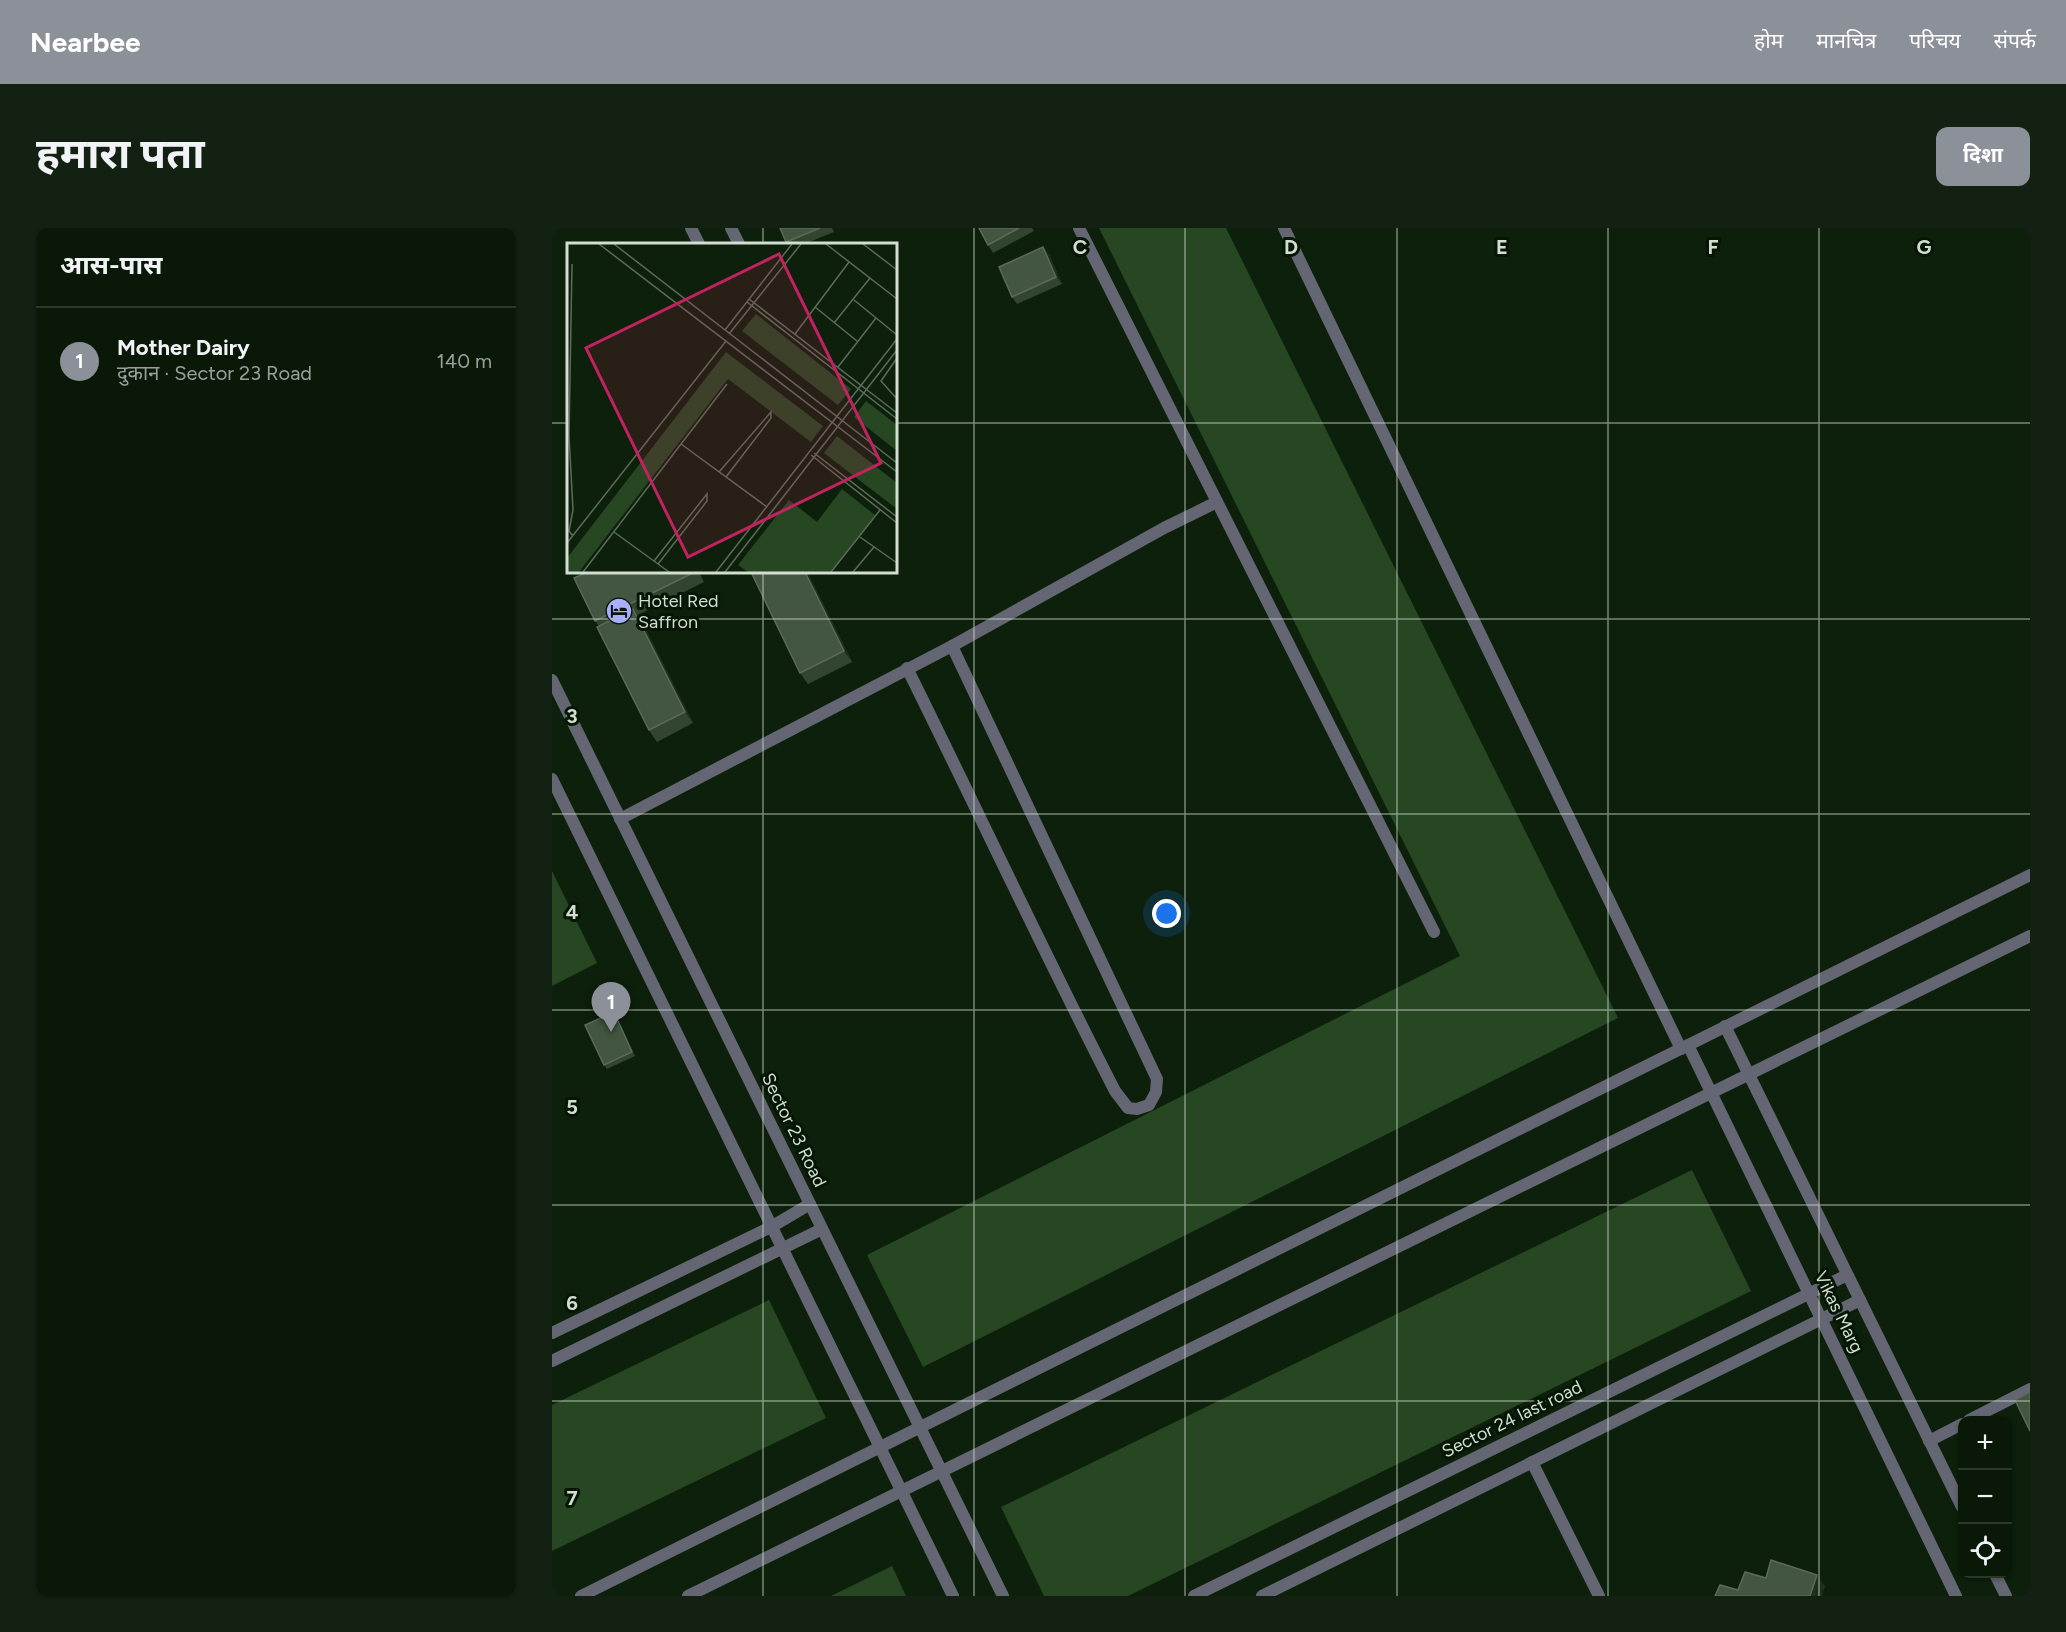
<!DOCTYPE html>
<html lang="hi">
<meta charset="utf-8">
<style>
:root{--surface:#0a1808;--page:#132112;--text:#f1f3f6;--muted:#99a09c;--line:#2a3729;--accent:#8c9099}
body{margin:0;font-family:Figtree,"Noto Sans Devanagari",sans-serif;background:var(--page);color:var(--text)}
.controls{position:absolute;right:18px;bottom:18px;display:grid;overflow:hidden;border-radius:12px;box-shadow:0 2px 4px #0004}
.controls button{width:54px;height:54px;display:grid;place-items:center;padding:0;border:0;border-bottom:2px solid var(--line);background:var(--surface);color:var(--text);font:30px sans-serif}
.you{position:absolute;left:615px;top:686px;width:21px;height:21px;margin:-15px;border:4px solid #fff;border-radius:50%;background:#1a73e8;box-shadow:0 0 0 9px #1a73e833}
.badge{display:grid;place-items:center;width:39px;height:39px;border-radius:50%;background:var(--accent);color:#fff;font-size:20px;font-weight:700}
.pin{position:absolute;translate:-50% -50px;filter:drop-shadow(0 2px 3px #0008)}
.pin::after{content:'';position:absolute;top:32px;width:21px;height:18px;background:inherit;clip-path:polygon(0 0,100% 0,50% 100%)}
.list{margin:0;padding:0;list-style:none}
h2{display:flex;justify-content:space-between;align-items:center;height:78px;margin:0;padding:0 24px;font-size:26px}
h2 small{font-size:20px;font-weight:400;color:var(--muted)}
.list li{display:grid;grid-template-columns:39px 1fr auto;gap:18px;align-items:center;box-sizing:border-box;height:108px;padding:0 24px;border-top:2px solid var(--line)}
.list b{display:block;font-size:22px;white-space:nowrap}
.list p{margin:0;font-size:20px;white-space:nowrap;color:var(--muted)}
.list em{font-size:20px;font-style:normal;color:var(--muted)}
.icon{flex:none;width:33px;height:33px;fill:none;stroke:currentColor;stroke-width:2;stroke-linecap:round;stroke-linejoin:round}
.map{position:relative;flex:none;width:1478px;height:1368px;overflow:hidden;border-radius:12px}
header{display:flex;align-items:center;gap:36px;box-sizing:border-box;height:84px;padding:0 30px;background:var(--accent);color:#fff}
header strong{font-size:28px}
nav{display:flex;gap:33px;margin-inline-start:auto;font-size:21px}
.intro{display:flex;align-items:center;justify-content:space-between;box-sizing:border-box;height:144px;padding:0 36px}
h1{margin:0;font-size:42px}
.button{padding:15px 27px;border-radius:12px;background:var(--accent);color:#fff;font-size:21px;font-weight:700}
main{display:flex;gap:36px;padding:0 36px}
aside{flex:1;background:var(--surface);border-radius:12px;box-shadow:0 2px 4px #0004}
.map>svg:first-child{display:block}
</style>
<header>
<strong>Nearbee</strong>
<nav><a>होम</a><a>मानचित्र</a><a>परिचय</a><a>संपर्क</a></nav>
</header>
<div class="intro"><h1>हमारा पता</h1><a class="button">दिशा</a></div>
<main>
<aside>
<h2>आस-पास<small></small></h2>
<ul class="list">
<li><span class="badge">1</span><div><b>Mother Dairy</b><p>दुकान · Sector 23 Road</p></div><em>140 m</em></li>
</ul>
</aside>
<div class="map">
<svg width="1478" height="1368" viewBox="0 0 1478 1368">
<rect width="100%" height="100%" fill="#0d200b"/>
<g fill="#264722">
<path d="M547,0H674L1066,790L371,1139L315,1027L908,728Z"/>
<path d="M0,643L45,735L0,758Z"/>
<path d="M1140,942L1199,1063L576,1368H492L449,1279Z"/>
<path d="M217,1072L274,1190L0,1323V1177Z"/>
<path d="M340,1338L354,1368H279Z"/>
</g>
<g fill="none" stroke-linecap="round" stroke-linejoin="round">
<g stroke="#646673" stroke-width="12">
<path d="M1417,1192L1478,1161"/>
<path d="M1377,1213L1410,1196"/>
</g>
<g stroke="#646673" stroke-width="12">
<path d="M139,0L147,16"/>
<path d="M179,0L187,16"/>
<path d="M527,0L882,704"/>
<path d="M732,0L1129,821"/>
<path d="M355,440C425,581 491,723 563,863L576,880L585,881L597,877L604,864L605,851L400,418"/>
<path d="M68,591L400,418L612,300L665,274"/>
<path d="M0,1105L219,999L258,976"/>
<path d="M0,1133L270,1001"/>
<path d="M980,1234L1047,1368"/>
<path d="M642,1368L1295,1047"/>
<path d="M710,1368L1308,1072"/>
</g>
<g stroke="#646673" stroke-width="12">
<path d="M0,452L451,1368"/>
<path d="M0,551L401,1368"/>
<path d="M1173,798L1410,1279"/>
<path d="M1136,817L1404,1368"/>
<path d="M1443,1346L1454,1368"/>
<path d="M29,1368L1478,647"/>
<path d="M136,1368L1478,708"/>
</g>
</g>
<g fill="#324530">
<path d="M228,0H280L282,4L252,16H236Z"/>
<path d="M427,0H480L482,3L441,25L436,17Z"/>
<path d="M497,26L510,56L465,76L460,69Z"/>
<path d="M36,344H147L152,354L86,387L89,392L141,495L105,514L97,502L47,398L43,393Z"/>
<path d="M255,344L300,434L256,456L248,445Z"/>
<path d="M62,784L83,828L55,841L52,837Z"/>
</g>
<g fill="#1c301a">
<path d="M491,19L497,26L510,56L504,49Z"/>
<path d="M253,344H255L300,434L292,423Z"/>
<path d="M81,381L89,392L141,495L133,484Z"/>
<path d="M62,784L64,788L83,828L80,824Z"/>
<path d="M1265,1347L1273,1358L1270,1368H1258Z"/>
</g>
<g fill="#435641" stroke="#5a6b58" stroke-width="1.5">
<path d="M228,0H268L234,14Z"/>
<path d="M427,0H467L436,17Z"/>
<path d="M491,19L504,49L460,69L447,39Z"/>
<path d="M36,344H143L43,393L22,350Z"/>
<path d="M199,344H253L292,423L248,445Z"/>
<path d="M81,381L133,484L97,502L45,399Z"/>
<path d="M62,784L80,824L52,837L33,797Z"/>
<path d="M1478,1164V1203L1463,1172Z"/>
<path d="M1219,1332L1265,1347L1258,1368H1163L1168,1357L1186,1362L1193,1344L1214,1350Z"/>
</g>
<path fill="none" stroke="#d2ded1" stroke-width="1.5" stroke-opacity="0.55" d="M211,0V16M422,0V1368M633,0V1368M845,0V1368M1056,0V1368M1267,0V1368M0,195H16M344,195H1478M211,344V1368M0,391H1478M0,586H1478M0,782H1478M0,977H1478M0,1173H1478"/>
<defs>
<g id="hotel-disc" transform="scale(1.35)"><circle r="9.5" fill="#a8b0fc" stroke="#051604"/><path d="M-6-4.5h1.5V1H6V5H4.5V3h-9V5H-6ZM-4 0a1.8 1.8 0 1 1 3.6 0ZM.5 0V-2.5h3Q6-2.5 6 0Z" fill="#111"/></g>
</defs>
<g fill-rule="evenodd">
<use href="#hotel-disc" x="67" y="383"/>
</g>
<g text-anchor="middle" stroke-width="6" stroke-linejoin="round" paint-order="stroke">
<g font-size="18" fill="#d2ded1" stroke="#051604" text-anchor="start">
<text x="86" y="379">Hotel Red<tspan x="86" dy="21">Saffron</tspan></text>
</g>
<g font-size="18" fill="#d2ded1" stroke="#051604">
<text transform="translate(242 902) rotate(64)" y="6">Sector 23 Road</text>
<text transform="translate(1287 1084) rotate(64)" y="6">Vikas Marg</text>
<text transform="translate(960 1191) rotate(-26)" y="6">Sector 24 last road</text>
</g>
</g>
<g transform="translate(15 15)">
<rect width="330" height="330" fill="#0d200b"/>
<path d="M189,71L284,146L271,162L175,88ZM159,109L256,183L244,199L161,136L12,329H0V315ZM299,158L330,182V208L287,174ZM270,193L330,240V266L257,210ZM275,246L308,272L264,329H181L171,322L222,257L250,279Z" fill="#264722"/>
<path fill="none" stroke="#5c6c5a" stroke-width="1.5" d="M32,1L330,229M47,1L330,220M259,1L330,56M296,1L330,27M5,21L2,193L6,267L2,288L6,293M182,56L330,170M287,57L330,92M180,59L330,176M248,64L290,98M267,80L303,35M158,87L225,1M162,91L234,1M228,91L282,19M330,115L314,138L330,156M271,124L309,75M114,201L200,264M247,210L330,274M244,212L330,280M152,229L204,169V175L159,234M47,289L102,329M293,294L330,320M0,300L159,98M87,318L140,251V258L91,321M16,329L160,141M149,329L330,96M158,329L330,107M264,329L313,267M286,329L307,304"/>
<path fill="#c32261" fill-opacity="0.15" stroke="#c32261" stroke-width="3" d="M212,11L314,220L121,314L19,105Z"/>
<rect width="330" height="330" fill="none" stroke="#d2ded1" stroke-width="3"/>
</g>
<g font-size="20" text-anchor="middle" font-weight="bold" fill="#d2ded1" stroke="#051604" stroke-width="6" stroke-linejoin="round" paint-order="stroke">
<text x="528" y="26">C</text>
<text x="739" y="26">D</text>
<text x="950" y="26">E</text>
<text x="1161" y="26">F</text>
<text x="1372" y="26">G</text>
<text x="20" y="495">3</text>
<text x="20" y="691">4</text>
<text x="20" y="886">5</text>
<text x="20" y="1082">6</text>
<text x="20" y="1277">7</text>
</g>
</svg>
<div class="controls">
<button>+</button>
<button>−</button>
<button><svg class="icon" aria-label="locate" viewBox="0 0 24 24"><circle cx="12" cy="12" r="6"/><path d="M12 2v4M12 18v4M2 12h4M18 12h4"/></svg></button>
</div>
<div class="you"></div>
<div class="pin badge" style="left:59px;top:804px">1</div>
</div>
</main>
